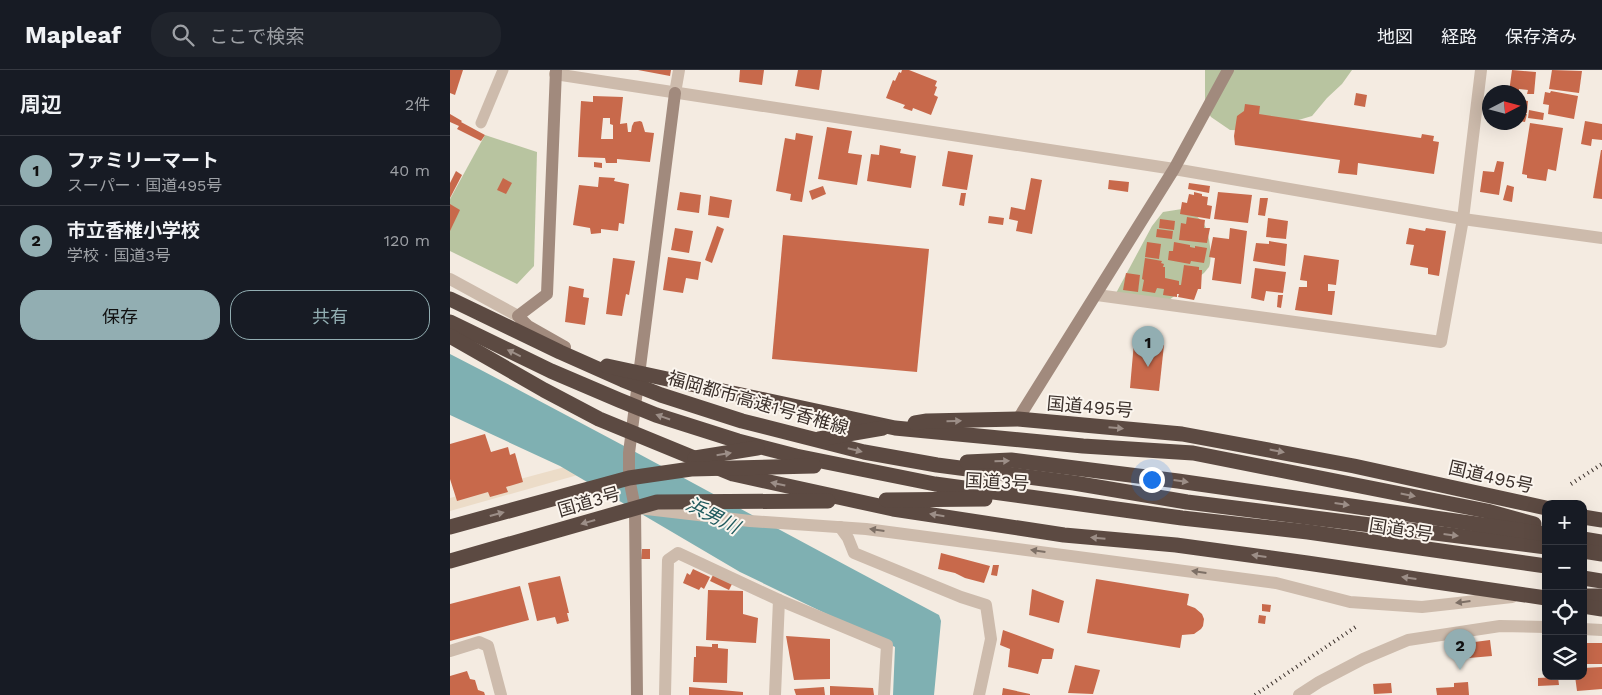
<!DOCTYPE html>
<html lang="ja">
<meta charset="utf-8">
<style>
:root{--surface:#171b24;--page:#20242c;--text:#f1f3f6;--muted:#9ea1a6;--line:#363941;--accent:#92aeb2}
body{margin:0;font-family:"Work Sans","Noto Sans JP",sans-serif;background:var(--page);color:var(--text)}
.controls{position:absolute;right:15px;bottom:15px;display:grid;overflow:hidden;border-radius:10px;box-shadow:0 5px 20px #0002}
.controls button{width:45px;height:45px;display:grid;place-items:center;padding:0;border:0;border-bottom:1px solid var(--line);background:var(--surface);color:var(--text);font:25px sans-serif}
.compass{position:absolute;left:1032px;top:15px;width:45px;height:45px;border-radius:50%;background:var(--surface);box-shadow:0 5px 20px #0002;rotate:84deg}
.you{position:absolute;left:701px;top:409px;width:18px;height:18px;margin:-12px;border:4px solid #fff;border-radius:50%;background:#1a73e8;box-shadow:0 0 0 8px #1a73e833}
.badge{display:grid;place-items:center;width:32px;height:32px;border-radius:50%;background:var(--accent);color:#111;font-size:16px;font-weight:700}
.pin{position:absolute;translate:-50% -41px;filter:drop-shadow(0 1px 2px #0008)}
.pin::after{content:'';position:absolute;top:26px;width:18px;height:15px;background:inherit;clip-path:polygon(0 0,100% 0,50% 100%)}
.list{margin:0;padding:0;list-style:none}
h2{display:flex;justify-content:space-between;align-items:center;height:65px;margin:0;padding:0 20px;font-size:21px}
h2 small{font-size:16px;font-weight:400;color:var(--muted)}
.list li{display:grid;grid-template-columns:32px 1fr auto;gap:15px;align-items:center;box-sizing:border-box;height:70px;padding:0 20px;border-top:1px solid var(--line)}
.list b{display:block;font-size:19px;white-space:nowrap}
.list p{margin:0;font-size:16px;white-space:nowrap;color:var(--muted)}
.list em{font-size:16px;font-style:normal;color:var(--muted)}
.actions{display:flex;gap:10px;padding:15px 20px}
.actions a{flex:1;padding:11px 0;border:1px solid var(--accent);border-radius:20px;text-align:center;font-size:18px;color:var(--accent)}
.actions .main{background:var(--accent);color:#111}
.icon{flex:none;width:28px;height:28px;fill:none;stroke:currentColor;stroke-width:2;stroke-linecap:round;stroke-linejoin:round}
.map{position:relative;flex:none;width:1152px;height:625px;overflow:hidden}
header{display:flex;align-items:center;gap:30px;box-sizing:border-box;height:70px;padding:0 25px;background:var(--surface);border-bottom:1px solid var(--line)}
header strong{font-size:24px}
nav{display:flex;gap:28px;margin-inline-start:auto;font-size:18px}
.search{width:350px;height:45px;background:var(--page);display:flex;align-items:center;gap:12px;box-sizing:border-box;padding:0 18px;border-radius:20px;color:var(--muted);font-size:19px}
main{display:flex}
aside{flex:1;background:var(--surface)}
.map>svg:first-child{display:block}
</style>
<header>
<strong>Mapleaf</strong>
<div class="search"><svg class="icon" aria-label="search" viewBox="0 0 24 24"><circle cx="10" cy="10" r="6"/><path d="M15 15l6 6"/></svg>ここで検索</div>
<nav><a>地図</a><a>経路</a><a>保存済み</a></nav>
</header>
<main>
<aside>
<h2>周辺<small>2件</small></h2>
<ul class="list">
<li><span class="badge">1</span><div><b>ファミリーマート</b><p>スーパー · 国道495号</p></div><em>40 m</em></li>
<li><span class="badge">2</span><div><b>市立香椎小学校</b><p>学校 · 国道3号</p></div><em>120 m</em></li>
</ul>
<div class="actions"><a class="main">保存</a><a>共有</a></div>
</aside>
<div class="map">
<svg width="1152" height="625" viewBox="0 0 1152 625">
<rect width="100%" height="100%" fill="#f4ebe1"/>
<g fill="#b8c4a0">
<path d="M755,0H902L892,14L877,28L862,46L812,61L780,60L761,47L755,37Z"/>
<path d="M35,65L87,82L84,196L67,214L0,181V129Z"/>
<path d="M732,139C740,142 746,145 752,151C759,159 763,187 759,197C758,198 755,202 754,203L714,234L665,225L702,156L713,142Z"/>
</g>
<path fill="#ecdcc8" d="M167,383L163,395L0,441V428Z"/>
<path fill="#7fb0b2" d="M0,284C164,369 326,459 489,545L491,551L484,625H443L445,577L290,502L110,396L0,345Z"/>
<g fill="#c8694b" fill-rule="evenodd">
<path d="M0,0H13L5,25L0,23Z"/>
<path d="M188,0H221L220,6Z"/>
<path d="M290,0H314L312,15L289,12Z"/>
<path d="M348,0H372L369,20L345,16Z"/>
<path d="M452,0H459L487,11L485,16L487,17L484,25L488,27L481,45L463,38L462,41L453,38L455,35L436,28L443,10L445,11L449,2L451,3Z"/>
<path d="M1062,0L1086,2L1084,24H1077L1078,20L1069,19V22H1059Z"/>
<path d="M1102,0L1132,1L1129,23L1099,19Z"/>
<path d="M1101,21L1128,26L1124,49L1098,44L1099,35L1093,34L1095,22L1100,23Z"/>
<path d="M906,23L917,25L915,37L904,35Z"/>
<path d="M143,26L173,27L170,54L177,53L178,62H181L182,56L184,52L190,51L192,52L195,62L204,63L200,92L167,89V93H156L155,88L128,87L131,31L143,32ZM153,48H160V54L163,55V69H151Z"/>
<path d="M1070,30L1078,31L1077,43L1070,42Z"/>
<path d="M795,34L810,36L809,44L971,68L972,64L984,66L983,71L989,72L984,104L908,93L907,105L888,103L890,90L785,75L784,66L787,46L794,41Z"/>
<path d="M1079,40L1094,43L1093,50L1078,48Z"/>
<path d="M1070,43L1077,44L1075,52L1070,51Z"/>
<path d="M0,44L12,51L11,52L35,65L31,71L7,59L9,56L0,52Z"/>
<path d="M1135,51L1152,54V70L1142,69L1141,76L1131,74Z"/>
<path d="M1080,53L1113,58L1106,101L1098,99L1096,111L1077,108V105L1072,104Z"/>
<path d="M377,57L402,61L398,83L412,85L407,115L368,109Z"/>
<path d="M346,63L363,66L352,132L340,130L341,124L326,121L335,68L345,70Z"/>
<path d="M430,75L451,79L450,83L466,86L461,118L417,111L421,84L429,85Z"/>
<path d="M1151,80H1152V129L1143,128Z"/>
<path d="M498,81L523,85L517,120L492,116Z"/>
<path d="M1047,91L1054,92L1049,125L1030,122L1033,101L1044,102Z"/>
<path d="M144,92L152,93V98L144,97Z"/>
<path d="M6,101L12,105L0,128V113Z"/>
<path d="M149,107L165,108L164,111L179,114L174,154L169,153L168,161L151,159V163L141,164L140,158L123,155L129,115L148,117Z"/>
<path d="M53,108L62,113L56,124L47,120Z"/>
<path d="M581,108L592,110L582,164L566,161L568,151L559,149L561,137L575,140Z"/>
<path d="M659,110L679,112L678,122L658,119Z"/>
<path d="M739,113L760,116L759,123L738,119Z"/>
<path d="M1057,115L1064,117L1062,132L1053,130Z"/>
<path d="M373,116L376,124L362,130L359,121Z"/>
<path d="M230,122L251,125L249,143L227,140Z"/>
<path d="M744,122L752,124V126L758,127L757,135L762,136L760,149L730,144L732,132L737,133L739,124L744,125Z"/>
<path d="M768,122L802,125L798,153L764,149Z"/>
<path d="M511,123H516L514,136L509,135Z"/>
<path d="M260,126L282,130L279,148L258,145Z"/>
<path d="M810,128H818L815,146L808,145Z"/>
<path d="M0,134L10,140L0,161Z"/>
<path d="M539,146L554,148L553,155L538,153Z"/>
<path d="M737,147L755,150L754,158H760L757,173L729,170L731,153L736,154Z"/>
<path d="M818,148L838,151L836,169L816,167Z"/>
<path d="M710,149L725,151L724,160L709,158Z"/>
<path d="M267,156L274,159L262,193L255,190Z"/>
<path d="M225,158L243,161L239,183L221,180Z"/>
<path d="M780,158L797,161L791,214L762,210L765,188L759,187L763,167L779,169Z"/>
<path d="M959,158L975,161L976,158L996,161L989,206L978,204V198L960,195L964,175L956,174Z"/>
<path d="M707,159L723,161L722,169L706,167Z"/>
<path d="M333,165L479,179L467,302L322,289Z"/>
<path d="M819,171L837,174L835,196L803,191L806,173L819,174Z"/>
<path d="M697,172L711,174L709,189L695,187Z"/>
<path d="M724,172L740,175V177L745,178V176L757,178L754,193L741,191L740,194L718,190L719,181H723Z"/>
<path d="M854,185L889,190L886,215L878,214V221H885L882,245L845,240L849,217H857V211L850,210Z"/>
<path d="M218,187L251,192L248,210L236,208L233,223L213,220Z"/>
<path d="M163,188L185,191L179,225L176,224L172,246L156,244Z"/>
<path d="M695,188L712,191L711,193L714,194L713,197H715V208L729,211V215H731L734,195L749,197V200H752L751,219H748L744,230L728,227L729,224H727V227L713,225L714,219L707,218L705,223L692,221L694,210L692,209Z"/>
<path d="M805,198L836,202L833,223L816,221L814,231L801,228Z"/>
<path d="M676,203L690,205L688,222L673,220Z"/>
<path d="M119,216L134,219L133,227L139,228L135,255L115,252Z"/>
<path d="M828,225H833L831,238L827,237Z"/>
<path d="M684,272L714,275L709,321L680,318Z"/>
<path d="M35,364L41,382L58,377L60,385L65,383L73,412L56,417L58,422L40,427L38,422L7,431L0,409V374Z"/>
<path d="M192,479H200V489H191Z"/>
<path d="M491,483L540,496L534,513L515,508L505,503L488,499Z"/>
<path d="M543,495H549L547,506L541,505Z"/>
<path d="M243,499L260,507L254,519L251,517L249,520L233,513L237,503L240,505Z"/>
<path d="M263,505L282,514L279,520L260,511Z"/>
<path d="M110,506L119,543H117L119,551L107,554L105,547L87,551L78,513Z"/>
<path d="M646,509L739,524L737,535L745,538L752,544L754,549L753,556L751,559L744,564L732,565L730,578L637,563Z"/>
<path d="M70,516L79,550L0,571V534Z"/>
<path d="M582,519L614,531L609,553L579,545Z"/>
<path d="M258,520L293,521V544L308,548L306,573L256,570Z"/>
<path d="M812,534L821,535L820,542L812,541Z"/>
<path d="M809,545L816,546L815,554L808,553Z"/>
<path d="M553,560L604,579L602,589H592L588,604L558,597L560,579L550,575Z"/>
<path d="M336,566L380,569V609L344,610Z"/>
<path d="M1040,570L1042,586L1019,588L1017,573Z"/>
<rect x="1133" y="573" width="19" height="21"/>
<path d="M262,574H268V578L278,579L277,613L243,612L244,587H246V576L262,577Z"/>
<path d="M625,595L650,600L643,624L618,623Z"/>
<path d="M1152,597V619L1127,621L1125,606H1133V598Z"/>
<path d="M17,601L20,609L25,610L28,620L34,622L35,625H0V606Z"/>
<path d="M1108,607L1109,615L1088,616V608Z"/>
<path d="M1018,612L1019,625H987L986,618L1004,617V613Z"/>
<path d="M941,613L942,623L924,624L923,614Z"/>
<path d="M380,616L423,618L424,625H380Z"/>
<path d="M239,617L293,622V625H239Z"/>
<path d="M374,617L375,625H346L344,619Z"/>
<path d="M553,618L580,624V625H552Z"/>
</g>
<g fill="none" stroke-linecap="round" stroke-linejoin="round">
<path stroke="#cdbbac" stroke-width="11" d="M31,53L53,0"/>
<g stroke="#cdbbac" stroke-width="12">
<path d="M105,4L724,99L1013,149L1152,168"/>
<path d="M225,23L229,0"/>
<path d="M0,209L68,246"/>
<path d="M647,225L991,272L1013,149L1031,0"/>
<path d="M188,438L300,451L416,459L826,513L900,532L972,537L1062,527"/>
<path d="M390,457L398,468L404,483L511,527L536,535L541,569L529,625"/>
<path d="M1133,559L1152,560"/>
<path d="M0,581L29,572L38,576L51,625"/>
<path d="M215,625L218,490L228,483L329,530L437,575L434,625"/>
<path d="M325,625L329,530"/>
<path d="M849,625L869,612L913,589L958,570L1050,556L1096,557"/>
</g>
<g stroke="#a18a7d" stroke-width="12">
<path d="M106,0L97,224L68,246L78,256L115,277"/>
<path d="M568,349L724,99L778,0"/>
<path d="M187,625L185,438L179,408V383L225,23"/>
</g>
<g stroke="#5c4a42" stroke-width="15">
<path d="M0,229L110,282L173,310L211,325L292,351L414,382L487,395L624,413L737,432L1096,477"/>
<path d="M0,252L101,301L169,330L206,345L288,371L346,386L485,414L732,448L858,462L1096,496"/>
<path d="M0,266L94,320L149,349L283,404L443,439L614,465L726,475L857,493L1096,528"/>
<path d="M157,296L445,358L633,376L743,383L1037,441L1084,454"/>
<path d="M465,353L477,351L568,349L732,364L904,396L1096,438"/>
<path d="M369,369L433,358"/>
<path d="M245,388L307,378"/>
<path d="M517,392L561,390L728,411L1096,464"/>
<path d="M436,430L535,429"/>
<path d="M1133,447L1152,450"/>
<path d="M0,457L179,408L241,399L364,396"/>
<path d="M1133,469L1152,472"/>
<path d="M1133,481L1152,484"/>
<path d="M0,491L207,432L378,431"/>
<path d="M1133,508L1152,511"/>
<path d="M1133,526H1152"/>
<path d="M1133,536L1152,539"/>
</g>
<g stroke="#3b302b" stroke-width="4" stroke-dasharray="1 4" stroke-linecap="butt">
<path d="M1121,414L1152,394"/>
<path d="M805,625L907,556"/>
</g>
</g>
<defs><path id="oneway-solid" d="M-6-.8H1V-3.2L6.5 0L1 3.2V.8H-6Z" transform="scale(1.25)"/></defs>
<g fill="#9c8e87">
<use href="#oneway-solid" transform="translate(64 283) rotate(-154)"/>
<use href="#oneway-solid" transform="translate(213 347) rotate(-161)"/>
<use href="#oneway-solid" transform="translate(504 351) rotate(-1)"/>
<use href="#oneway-solid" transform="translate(666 358) rotate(5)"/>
<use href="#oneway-solid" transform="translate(405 380) rotate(14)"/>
<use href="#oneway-solid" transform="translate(827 381) rotate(11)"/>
<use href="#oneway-solid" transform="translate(274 384) rotate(-9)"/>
<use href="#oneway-solid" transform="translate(552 391) rotate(-2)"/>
<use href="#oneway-solid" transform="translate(731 411) rotate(8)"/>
<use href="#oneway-solid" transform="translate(328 414) rotate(-168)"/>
<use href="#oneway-solid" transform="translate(958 425) rotate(11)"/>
<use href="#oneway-solid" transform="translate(892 434) rotate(8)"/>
<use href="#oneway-solid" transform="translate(47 444) rotate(-15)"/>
<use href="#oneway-solid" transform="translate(487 445) rotate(-171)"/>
<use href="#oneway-solid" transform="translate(138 452) rotate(164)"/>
<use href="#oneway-solid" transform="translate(1001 465) rotate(7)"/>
<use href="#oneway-solid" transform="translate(648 468) rotate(-175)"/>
<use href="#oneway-solid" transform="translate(809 486) rotate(-172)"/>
<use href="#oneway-solid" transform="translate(959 508) rotate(-172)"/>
</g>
<g fill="#7d6f65">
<use href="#oneway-solid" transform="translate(427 460) rotate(-172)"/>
<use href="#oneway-solid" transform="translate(588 481) rotate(-172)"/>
<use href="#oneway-solid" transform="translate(749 502) rotate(-172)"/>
<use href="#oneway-solid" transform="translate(1013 532) rotate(173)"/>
</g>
<g text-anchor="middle" stroke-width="4" stroke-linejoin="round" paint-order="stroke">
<g font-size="18" fill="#3b302b" stroke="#fbf5ee">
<text transform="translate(308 333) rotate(16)" y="6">福岡都市高速1号香椎線</text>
<text transform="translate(640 337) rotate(5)" y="6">国道495号</text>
<text transform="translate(1041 407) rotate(13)" y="6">国道495号</text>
<text transform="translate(547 412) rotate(3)" y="6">国道3号</text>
<text transform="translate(139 432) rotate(-16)" y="6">国道3号</text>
<text transform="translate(951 460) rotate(9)" y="6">国道3号</text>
</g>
<g font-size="19" font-style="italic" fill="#1f5a5e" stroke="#fbf5ee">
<text transform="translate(263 445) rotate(27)" y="7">浜男川</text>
</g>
</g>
</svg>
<div class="controls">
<button>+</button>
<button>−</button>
<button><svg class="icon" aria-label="locate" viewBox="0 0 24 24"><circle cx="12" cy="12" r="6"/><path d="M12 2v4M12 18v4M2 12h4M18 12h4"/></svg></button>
<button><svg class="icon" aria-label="layers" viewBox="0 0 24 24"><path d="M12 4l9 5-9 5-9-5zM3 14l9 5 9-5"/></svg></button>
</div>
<svg class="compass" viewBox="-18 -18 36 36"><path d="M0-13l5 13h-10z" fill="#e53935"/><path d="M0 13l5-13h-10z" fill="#9ea1a6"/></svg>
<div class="you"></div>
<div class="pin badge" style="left:698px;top:297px">1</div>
<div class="pin badge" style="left:1010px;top:600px">2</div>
</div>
</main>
